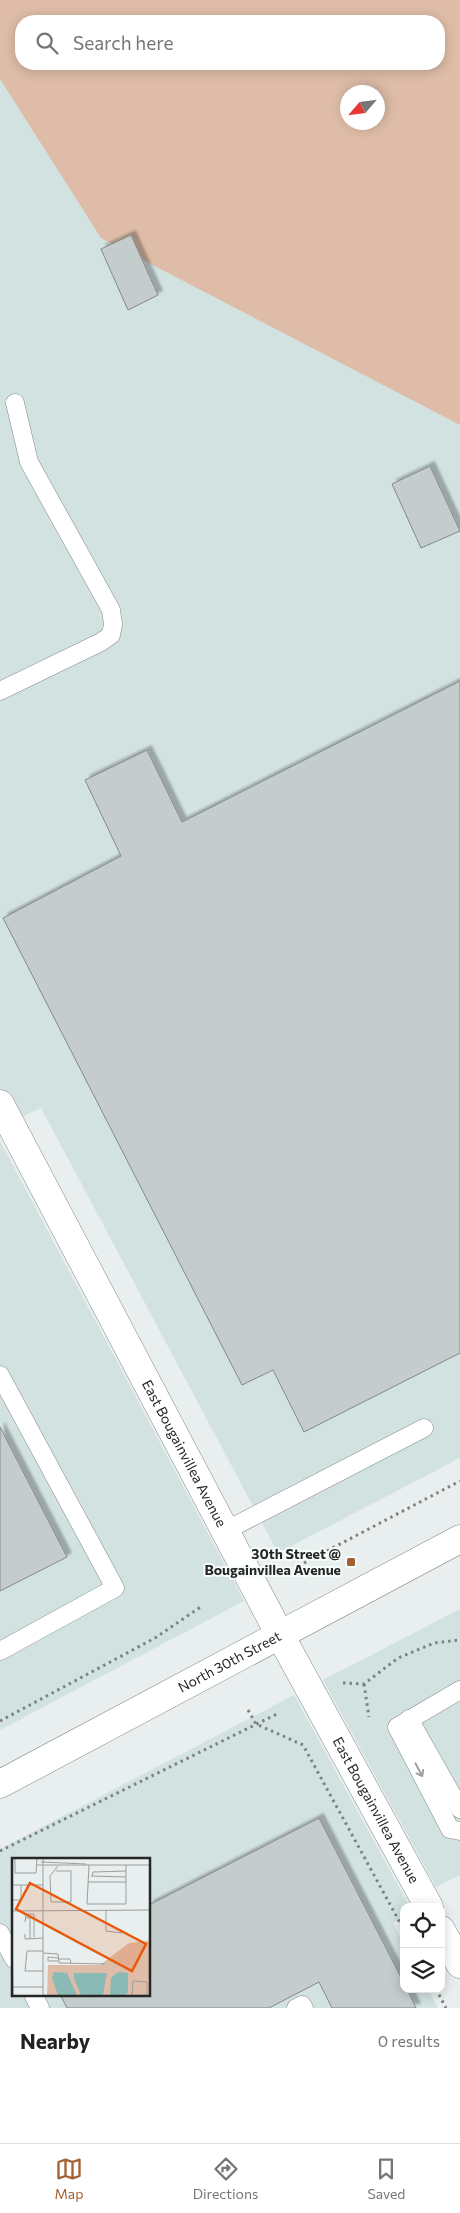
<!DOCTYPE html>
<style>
:root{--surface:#fff;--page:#f6f6f6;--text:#222;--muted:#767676;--line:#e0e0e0;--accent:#a46031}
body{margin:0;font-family:Commissioner,sans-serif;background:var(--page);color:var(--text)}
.controls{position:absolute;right:15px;bottom:15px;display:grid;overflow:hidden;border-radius:10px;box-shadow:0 2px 12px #0003}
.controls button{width:45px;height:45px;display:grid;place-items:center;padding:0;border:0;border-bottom:1px solid var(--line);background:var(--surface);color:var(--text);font:25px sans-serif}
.compass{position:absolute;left:340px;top:85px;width:45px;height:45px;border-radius:50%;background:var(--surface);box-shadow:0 2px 12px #0003;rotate:242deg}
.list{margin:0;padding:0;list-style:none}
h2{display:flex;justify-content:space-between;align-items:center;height:65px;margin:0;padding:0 20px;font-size:21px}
h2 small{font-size:16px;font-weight:400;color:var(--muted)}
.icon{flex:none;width:28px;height:28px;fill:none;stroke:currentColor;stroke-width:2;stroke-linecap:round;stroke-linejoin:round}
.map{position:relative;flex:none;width:460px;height:2008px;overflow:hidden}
.search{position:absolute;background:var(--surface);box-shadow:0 2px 12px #0003;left:15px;right:15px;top:15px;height:55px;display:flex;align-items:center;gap:12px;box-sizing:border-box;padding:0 18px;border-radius:20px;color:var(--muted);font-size:19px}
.sheet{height:135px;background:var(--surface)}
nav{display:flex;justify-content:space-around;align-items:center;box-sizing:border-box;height:70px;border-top:1px solid var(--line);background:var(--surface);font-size:14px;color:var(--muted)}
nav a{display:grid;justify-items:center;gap:2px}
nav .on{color:var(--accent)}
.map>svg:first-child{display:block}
</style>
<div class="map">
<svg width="460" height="2008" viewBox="0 0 460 2008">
<defs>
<filter id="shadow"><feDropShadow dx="4.5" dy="-4.5" stdDeviation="1" flood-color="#0004"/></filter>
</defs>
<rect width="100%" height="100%" fill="#e8efee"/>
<g fill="#d2e2e1" fill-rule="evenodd">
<path d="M0,0L21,21V64H418L460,142V1458L278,1553L41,1108L0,1127ZM348,92H378V122H348Z"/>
<path d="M0,1141L244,1601L0,1730Z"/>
<path d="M460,1609V1875L436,1887L323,1680Z"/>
<path d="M294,1695L410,1907H404V1917L393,1923L404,1944V1989H428L438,2008H0V1849ZM14,1859H149V1994H14Z"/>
</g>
<path fill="#debca7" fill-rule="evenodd" d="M0,0H460V425L101,238L0,79ZM21,21H439V64H21ZM348,92H378V122H348Z"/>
<g fill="#c5cccc" stroke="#838989" filter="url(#shadow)">
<path d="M131,235L158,295L128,310L101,249Z"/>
<path d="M430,466L460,531L421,548L392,484Z"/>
<path d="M460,681V1353L304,1432L273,1370L242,1385L3,918L121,856L85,780L147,750L182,822Z"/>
<path d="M0,1427L67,1557L0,1591Z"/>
<path d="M319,1818L404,1983V1989H407L416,2008H332L319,1982L269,2008H67L60,1994H149V1905Z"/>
</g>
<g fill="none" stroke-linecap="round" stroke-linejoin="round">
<g stroke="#848b8a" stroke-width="19">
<g id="lane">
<path d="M0,691L101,642L111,635L113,624L111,610L29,462L15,403"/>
<path d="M0,1375L115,1588L0,1651"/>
<path d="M225,1531L424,1428"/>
<path d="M460,1690L397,1727L450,1829L460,1831"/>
<path d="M409,1719L460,1809"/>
<path d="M0,1933L14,1959"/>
<path d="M33,1994L40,2008"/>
<path d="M296,2008L302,2005L304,2008"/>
</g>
</g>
<g stroke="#848b8a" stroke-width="29">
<g id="secondary">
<path id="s1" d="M0,1104L280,1635L429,1907"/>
<path id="s2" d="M0,1784L460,1539"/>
<path d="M441,1930L460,1964"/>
</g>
</g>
<g stroke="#7d8281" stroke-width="3" stroke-dasharray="2.5 4" stroke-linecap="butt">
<path d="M304,1563L460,1481"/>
<path d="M343,1683L364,1684L398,1658L434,1643L460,1640"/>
<path d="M364,1684L369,1717"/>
<path d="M248,1710L256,1724L303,1745L404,1930"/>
<path d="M0,1721L155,1638L202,1606"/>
<path d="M0,1851L279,1713"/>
<path d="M436,1989L446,2008"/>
</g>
<use href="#lane" stroke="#fff" stroke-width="18"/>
<use href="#secondary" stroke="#fff" stroke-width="28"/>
</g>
<defs><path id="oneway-shaft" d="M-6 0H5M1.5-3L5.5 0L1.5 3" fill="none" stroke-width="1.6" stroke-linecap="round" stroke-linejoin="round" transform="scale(1.25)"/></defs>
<use stroke="#9c9e9d" href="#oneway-shaft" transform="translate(419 1770) rotate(62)"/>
<rect fill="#a46031" stroke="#f5fcfb" stroke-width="2" x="346" y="1557" width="10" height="10" rx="2.5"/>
<g text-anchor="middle" stroke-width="4" stroke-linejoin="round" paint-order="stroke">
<g font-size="14" fill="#242726" stroke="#f5fcfb">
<text dy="5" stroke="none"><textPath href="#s1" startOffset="395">East Bougainvillea Avenue</textPath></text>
<text dy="5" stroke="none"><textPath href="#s2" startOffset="260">North 30th Street</textPath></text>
<text dy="5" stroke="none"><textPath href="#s1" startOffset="800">East Bougainvillea Avenue</textPath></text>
</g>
<g font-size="14" font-weight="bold" fill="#242726" stroke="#f5fcfb" text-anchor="end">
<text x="341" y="1559">30th Street @<tspan x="341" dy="16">Bougainvillea Avenue</tspan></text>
</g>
</g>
<g transform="translate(12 1858)">
<rect width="138" height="138" fill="#e8efee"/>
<path d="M137,83V137H35L36,107H88L117,85Z" fill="#debca7"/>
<path d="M42,114L55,115L65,137H46L40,120ZM106,114L116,115V134L113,137H98L99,120ZM66,115H95L91,137H69L62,121V115Z" fill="#8abab5"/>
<path fill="none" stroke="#9a9f9e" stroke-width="1" d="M3,0V15H24L25,0M29,4L74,6M24,7H138M77,7L75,46H114V7M44,13H59V44H39L38,18L46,8M79,18L114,19M80,18L81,14L114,13M76,24H114M0,27H31M0,42H9V27M94,52V73L110,75M0,53L138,52M0,53L1,137M13,60H18V81M13,64L14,56H22V79M13,76V81L31,80M31,95L46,96L47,105L93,106M46,100L36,99V103H46M46,101H58L59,105M31,113H13L15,93H31M0,129H31M31,137V0M120,137L121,123L135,124V137"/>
<path fill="#e8590c" fill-opacity="0.15" stroke="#e8590c" stroke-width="2.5" d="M18,25L134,86L120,113L4,51Z"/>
<rect width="138" height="138" fill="none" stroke="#242726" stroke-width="2.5"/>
</g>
</svg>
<div class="controls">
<button><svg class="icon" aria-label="locate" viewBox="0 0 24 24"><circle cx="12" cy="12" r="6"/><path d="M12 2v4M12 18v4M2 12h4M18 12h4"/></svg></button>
<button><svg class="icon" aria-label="layers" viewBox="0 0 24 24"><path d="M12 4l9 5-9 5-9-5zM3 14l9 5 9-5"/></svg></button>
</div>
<svg class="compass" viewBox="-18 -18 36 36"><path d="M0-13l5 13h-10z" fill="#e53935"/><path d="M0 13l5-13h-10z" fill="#767676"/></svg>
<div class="search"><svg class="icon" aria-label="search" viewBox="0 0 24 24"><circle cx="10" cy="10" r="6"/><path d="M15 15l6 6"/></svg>Search here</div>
</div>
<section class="sheet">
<h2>Nearby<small>0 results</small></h2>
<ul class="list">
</ul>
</section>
<nav>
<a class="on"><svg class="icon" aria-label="map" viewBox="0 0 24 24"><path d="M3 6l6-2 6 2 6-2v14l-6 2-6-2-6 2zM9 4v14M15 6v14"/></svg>Map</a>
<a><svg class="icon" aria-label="directions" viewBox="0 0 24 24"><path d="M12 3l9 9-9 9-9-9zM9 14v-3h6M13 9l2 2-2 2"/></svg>Directions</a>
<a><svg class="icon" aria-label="saved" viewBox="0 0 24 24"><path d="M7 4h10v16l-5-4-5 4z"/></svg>Saved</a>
</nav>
